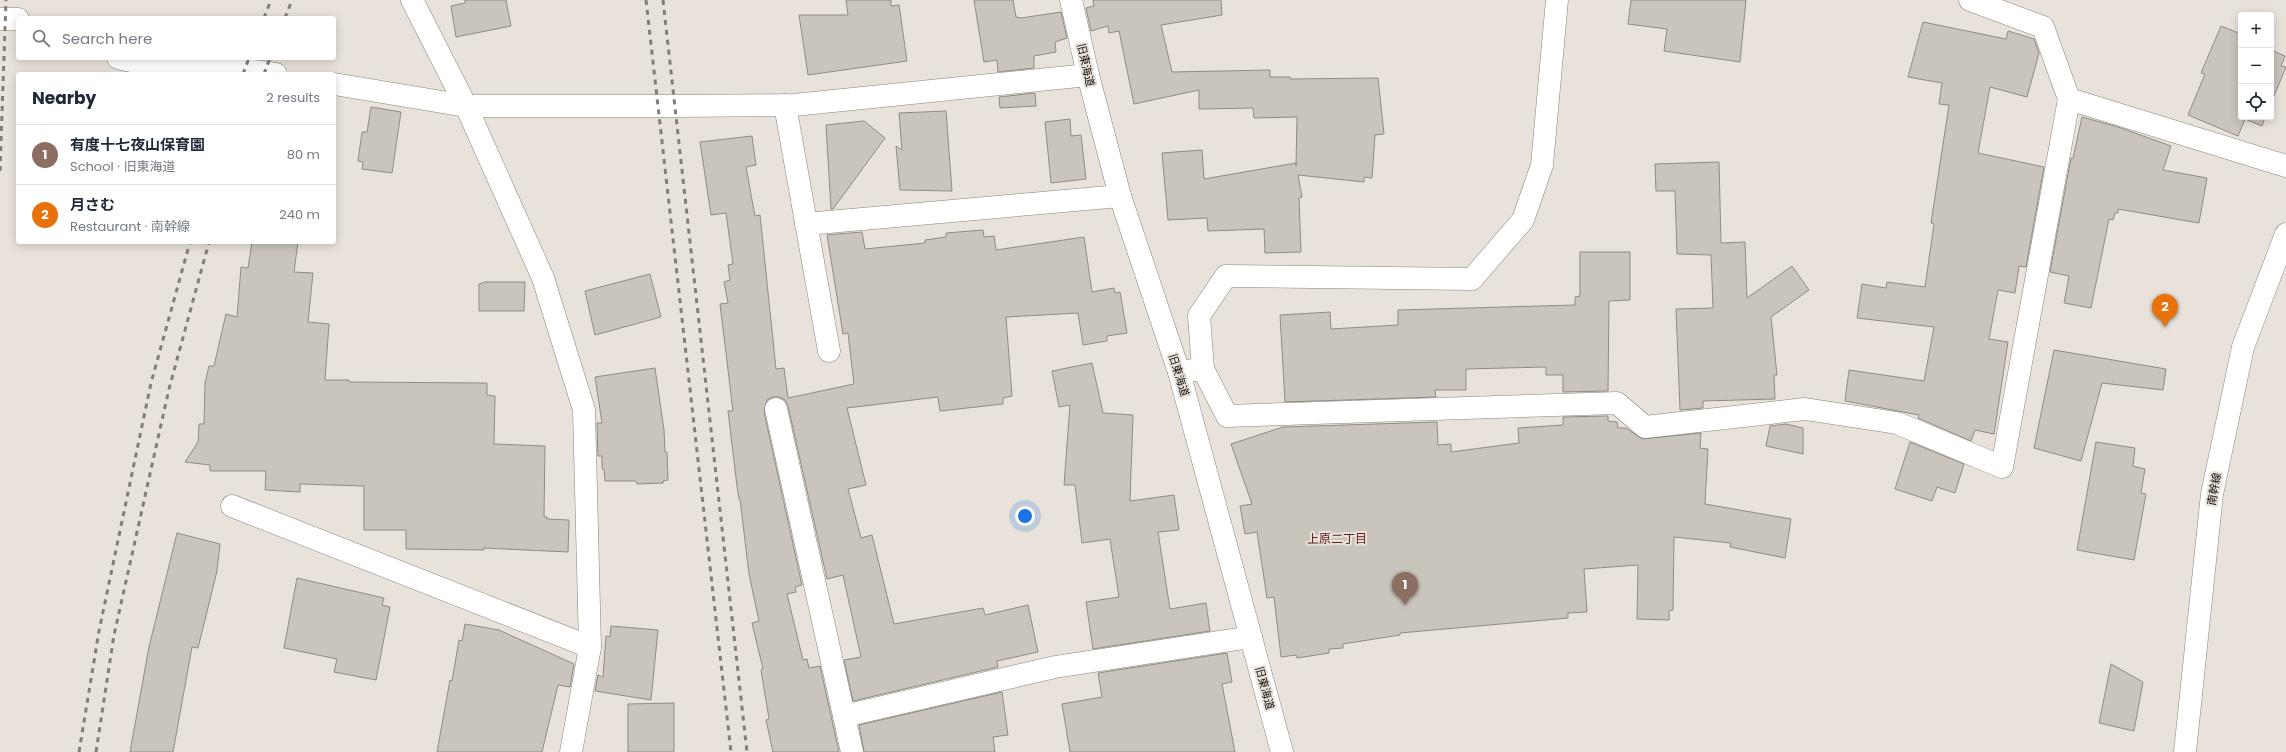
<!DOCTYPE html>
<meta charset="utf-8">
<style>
:root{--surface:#fff;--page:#f6f6f7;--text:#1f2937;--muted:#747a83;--line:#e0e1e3;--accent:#7c3aed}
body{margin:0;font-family:Poppins,"Noto Sans JP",sans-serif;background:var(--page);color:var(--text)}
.controls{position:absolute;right:12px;top:12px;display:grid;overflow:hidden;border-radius:4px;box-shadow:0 2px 10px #0003}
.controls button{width:36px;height:36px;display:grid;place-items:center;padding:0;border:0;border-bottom:1px solid var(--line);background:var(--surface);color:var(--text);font:20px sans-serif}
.you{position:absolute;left:1025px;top:516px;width:14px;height:14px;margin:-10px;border:3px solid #fff;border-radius:50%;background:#1a73e8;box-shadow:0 0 0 6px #1a73e833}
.badge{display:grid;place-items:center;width:26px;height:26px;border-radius:50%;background:var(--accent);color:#fff;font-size:13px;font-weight:700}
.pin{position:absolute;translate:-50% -33px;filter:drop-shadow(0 1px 2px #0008)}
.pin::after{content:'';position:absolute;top:21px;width:14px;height:12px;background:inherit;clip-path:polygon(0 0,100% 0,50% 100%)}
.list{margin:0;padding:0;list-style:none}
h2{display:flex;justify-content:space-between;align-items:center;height:52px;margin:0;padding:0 16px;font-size:17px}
h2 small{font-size:13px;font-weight:400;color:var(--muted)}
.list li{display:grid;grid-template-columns:26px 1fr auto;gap:12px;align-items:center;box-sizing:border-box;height:60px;padding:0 16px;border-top:1px solid var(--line)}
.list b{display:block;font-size:15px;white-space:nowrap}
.list p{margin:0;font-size:13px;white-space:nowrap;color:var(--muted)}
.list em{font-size:13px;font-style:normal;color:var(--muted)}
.icon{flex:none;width:22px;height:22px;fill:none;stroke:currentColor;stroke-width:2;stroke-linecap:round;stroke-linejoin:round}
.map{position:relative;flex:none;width:2286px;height:752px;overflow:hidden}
.search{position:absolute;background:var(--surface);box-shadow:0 2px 10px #0003;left:16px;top:16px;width:320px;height:44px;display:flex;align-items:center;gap:10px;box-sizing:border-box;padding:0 14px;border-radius:4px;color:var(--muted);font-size:15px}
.panel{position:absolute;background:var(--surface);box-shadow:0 2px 10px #0003;left:16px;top:72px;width:320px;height:172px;border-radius:4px}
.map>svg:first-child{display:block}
</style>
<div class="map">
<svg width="2286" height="752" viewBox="0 0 2286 752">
<rect width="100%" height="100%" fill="#e8e2da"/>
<g fill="#c9c4bc" stroke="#908b84">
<path d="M465,0H506L511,26L456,37L451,6L465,3Z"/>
<path d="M846,0H891V6L899,5L907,61L808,75L799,15H848Z"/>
<path d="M974,0H1013L1016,17L1021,18L1061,12L1067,38L1055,42L1056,52L1034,56V68L998,72L997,60L984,62Z"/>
<path d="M1093,0H1221L1222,15L1161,25L1172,72L1270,70V77H1290V79L1378,78L1384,134L1375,135L1372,178L1364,177V182L1298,175L1302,197L1299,198L1301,252L1265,253L1264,229L1208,231L1207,218L1168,220L1162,153L1202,150L1204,179L1296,163V166L1297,117L1254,118L1253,108L1199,109V90L1134,104L1119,31L1109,33L1108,26L1091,31L1086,8L1094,6Z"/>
<path d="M1631,0H1746L1740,62L1664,51L1667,29L1628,24Z"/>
<path d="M1923,22L2006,39L2008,31L2034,39L2039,53L2027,97L1990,87L1978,153L2044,167L2026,267L2019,266L2015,293L1998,290L1989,339L2008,342L1994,434L1975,430L1971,441L1918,418L1919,415L1845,401L1849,370L1924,381L1934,327L1857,318L1862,284L1886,288L1887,282L1925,287L1934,224L1931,223L1949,105L1939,104L1942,83L1908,77Z"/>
<path d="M2221,26L2241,34V117H2265L2262,126L2245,119L2238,136L2188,115L2205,74L2201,73Z"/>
<path d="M2271,50L2285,56L2281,66L2286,67L2271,103Z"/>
<path d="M1035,93L1036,106L1000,108L999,97Z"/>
<path d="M371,107L401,112L392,173L362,169L363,162L358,161L362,132H367Z"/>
<path d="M946,111L952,191L900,190L896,146L902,150L899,113Z"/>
<path d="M2082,117L2118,127L2171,146L2163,170L2207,178L2199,223L2118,209V213H2115L2113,220L2109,219L2091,308L2064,303L2069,276L2050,272L2071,158H2073Z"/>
<path d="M1070,119L1071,136L1081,135L1086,179L1051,183L1045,122Z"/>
<path d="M864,121L885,138L833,209H831L826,125Z"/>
<path d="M752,136L756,165L746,167L755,216L760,215L776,369L784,368L788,398L854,384L848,333L843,334L827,235L862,232L865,249L925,243V240L946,237V233L983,230L984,237L994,236L996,250L1084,237L1092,292L1114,288L1115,293L1120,292L1127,333L1107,336V341L1083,345L1078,313L1006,317L1012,396L1003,398V404L940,411L938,397L847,408L866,485L848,489L861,538L872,535L894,624L983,608L985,615L1028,605L1038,652L997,661L998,667L853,701L844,660L861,657L843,575L827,579L788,406L785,400L779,397H773L767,400L764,412L802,585L795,587L796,592L787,594L803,660L807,659L809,668L820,666L839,752H773L766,720L769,719L761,670L763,669L752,623L759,621L749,574L740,499H739L737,486L728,411H733L720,304L728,303L724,282L730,280L728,265L733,264L726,213L711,215L700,142Z"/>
<path d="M1719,162L1721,243L1745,242L1747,298L1792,266L1809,290L1771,317L1777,375H1774L1775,399L1703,401V408L1680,410L1676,309L1713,308L1711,255L1677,254L1675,191H1656L1655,164Z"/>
<path d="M252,242H298L294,272L313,273L308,322L329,324L325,380H349V382L487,383V395L495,396L494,444L545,446L544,517H547V519L569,520L568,552L484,548V550L406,549V530H364V486L300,484V492L265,490L266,471H210V465L185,462L198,442L199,424H204L205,383L209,366H214L226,314L237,317L241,267L248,268Z"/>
<path d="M1580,252H1630V300L1609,301L1608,391L1563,392V375H1546V367L1466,369V390H1435L1436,397L1285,402L1280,315L1330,312L1331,329L1398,325V310L1575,305V297L1580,296Z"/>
<path d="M650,274L661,317L595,335L585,291Z"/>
<path d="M485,282H525L524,311H479V284Z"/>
<path d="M2054,350L2166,369L2163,390L2102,383L2081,461L2034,448Z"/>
<path d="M1092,363L1103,413L1133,415L1130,501L1174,495L1179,530L1158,532L1170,609L1206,603L1210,631L1093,649L1086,602L1119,597L1110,539L1082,543L1075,485H1064L1070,405L1059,407L1052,371Z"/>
<path d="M655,368L664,430L665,452H667L668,480L663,481V483L637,484L636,481H605L604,469H602V456H598L597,423H602L595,377Z"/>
<path d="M1608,416V421L1617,422L1618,428H1626L1642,439L1701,433L1700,448L1708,449L1705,504L1791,519L1785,558L1730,547L1731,543L1674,537L1673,610L1669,611V620L1637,619L1638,565L1584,569L1587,612L1568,613V618L1400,633V635L1343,644V648L1329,649V653L1297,658L1296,655L1281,657L1274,597L1267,598L1257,532L1245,534L1240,506L1252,504L1231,444L1283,427L1437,422L1438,445L1451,444V452L1519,443L1518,428L1563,425V417Z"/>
<path d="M1786,424L1803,428V454L1766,446L1770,426Z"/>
<path d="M1910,442L1964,464L1955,493L1937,487L1932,501L1895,489Z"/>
<path d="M2096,442L2135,448L2133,466L2145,469L2141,493L2146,494L2134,560L2077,550Z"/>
<path d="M177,533L220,544L217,571L198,648L192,647L173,752H130L149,647Z"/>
<path d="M297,578L384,598L382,605L390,607L376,680L334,672L337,659L284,648Z"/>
<path d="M465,624L499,630L574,664L570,687L558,685L542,752H437L450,680L452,681L459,640L462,641Z"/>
<path d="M611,626L658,630L651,700L595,691L598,675L603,677L606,636L610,637Z"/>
<path d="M1227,653L1232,682L1222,684L1235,752H1070L1062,704L1102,697L1098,673Z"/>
<path d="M2111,664L2143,682L2134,731L2099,723Z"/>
<path d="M1002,692L1008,735L993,737L995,752H864L859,725Z"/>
<path d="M674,703V752H628V704Z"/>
</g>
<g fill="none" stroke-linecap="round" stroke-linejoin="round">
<g stroke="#88837c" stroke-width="23">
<g id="street">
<path d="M412,0L466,106L543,278L584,410L590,647L571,752"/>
<path d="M1970,0L2043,27L2069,99L2286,166"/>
<path d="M0,19H18"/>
<path d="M118,58C169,71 224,65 276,74"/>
<path d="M334,84L466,106H676L794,105L1088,75"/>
<path d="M785,105L829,351"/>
<path d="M806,224L1120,196"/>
<path d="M1203,369L1199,316L1226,276L1472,279L1523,220L1542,165L1557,0"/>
<path d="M1179,372L1203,369L1227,416L1617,403L1645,427L1805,409L1897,423L2002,467L2069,99"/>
<path d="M776,409L852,752"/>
<path d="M232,506L590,647"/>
<path d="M844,716L1055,667L1251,637"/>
</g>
</g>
<g stroke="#88837c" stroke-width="23">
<g id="secondary">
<path d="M1071,0L1088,75L1120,196L1179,372L1282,752"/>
<path d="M2185,752L2212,494L2243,347L2286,234"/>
</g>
</g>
<use href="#street" stroke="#fff" stroke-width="22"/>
<use href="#secondary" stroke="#fff" stroke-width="22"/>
<g stroke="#827e78" stroke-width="3" stroke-dasharray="5 5" stroke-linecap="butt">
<path d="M646,0L731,752"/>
<path d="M663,0L747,752"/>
<path d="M264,18L271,0"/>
<path d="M285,18L292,0"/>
<path d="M243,74L249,58"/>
<path d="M264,74L270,58"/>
<path d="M0,171L6,0"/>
<path d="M79,752L99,631L151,383L190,242"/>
<path d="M96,752L114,635L169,389L209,242"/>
</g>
</g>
<g text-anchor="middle" stroke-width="4" stroke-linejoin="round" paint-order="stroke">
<g font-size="11" fill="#110f0c" stroke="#e8e2da">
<text transform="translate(1086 65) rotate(77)" y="4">旧東海道</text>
<text transform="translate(1179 375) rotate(73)" y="4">旧東海道</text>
<text transform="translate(2214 489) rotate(-80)" y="4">南幹線</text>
<text transform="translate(1265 688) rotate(75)" y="4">旧東海道</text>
</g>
<g font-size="12" fill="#601c16" stroke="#e8e2da">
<text x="1337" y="543">上原二丁目</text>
</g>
</g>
</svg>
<div class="controls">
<button>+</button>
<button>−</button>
<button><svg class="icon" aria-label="locate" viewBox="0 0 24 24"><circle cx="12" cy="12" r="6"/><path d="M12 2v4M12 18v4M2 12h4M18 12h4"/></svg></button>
</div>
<div class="you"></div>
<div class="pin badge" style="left:1405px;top:605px;background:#8d6e63">1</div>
<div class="pin badge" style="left:2165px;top:327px;background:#e8710a">2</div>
<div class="search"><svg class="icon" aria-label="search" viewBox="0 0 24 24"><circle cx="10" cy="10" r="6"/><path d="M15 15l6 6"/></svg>Search here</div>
<section class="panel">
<h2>Nearby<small>2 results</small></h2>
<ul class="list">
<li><span class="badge" style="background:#8d6e63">1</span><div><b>有度十七夜山保育園</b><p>School · 旧東海道</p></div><em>80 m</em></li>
<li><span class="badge" style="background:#e8710a">2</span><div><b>月さむ</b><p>Restaurant · 南幹線</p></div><em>240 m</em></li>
</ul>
</section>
</div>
